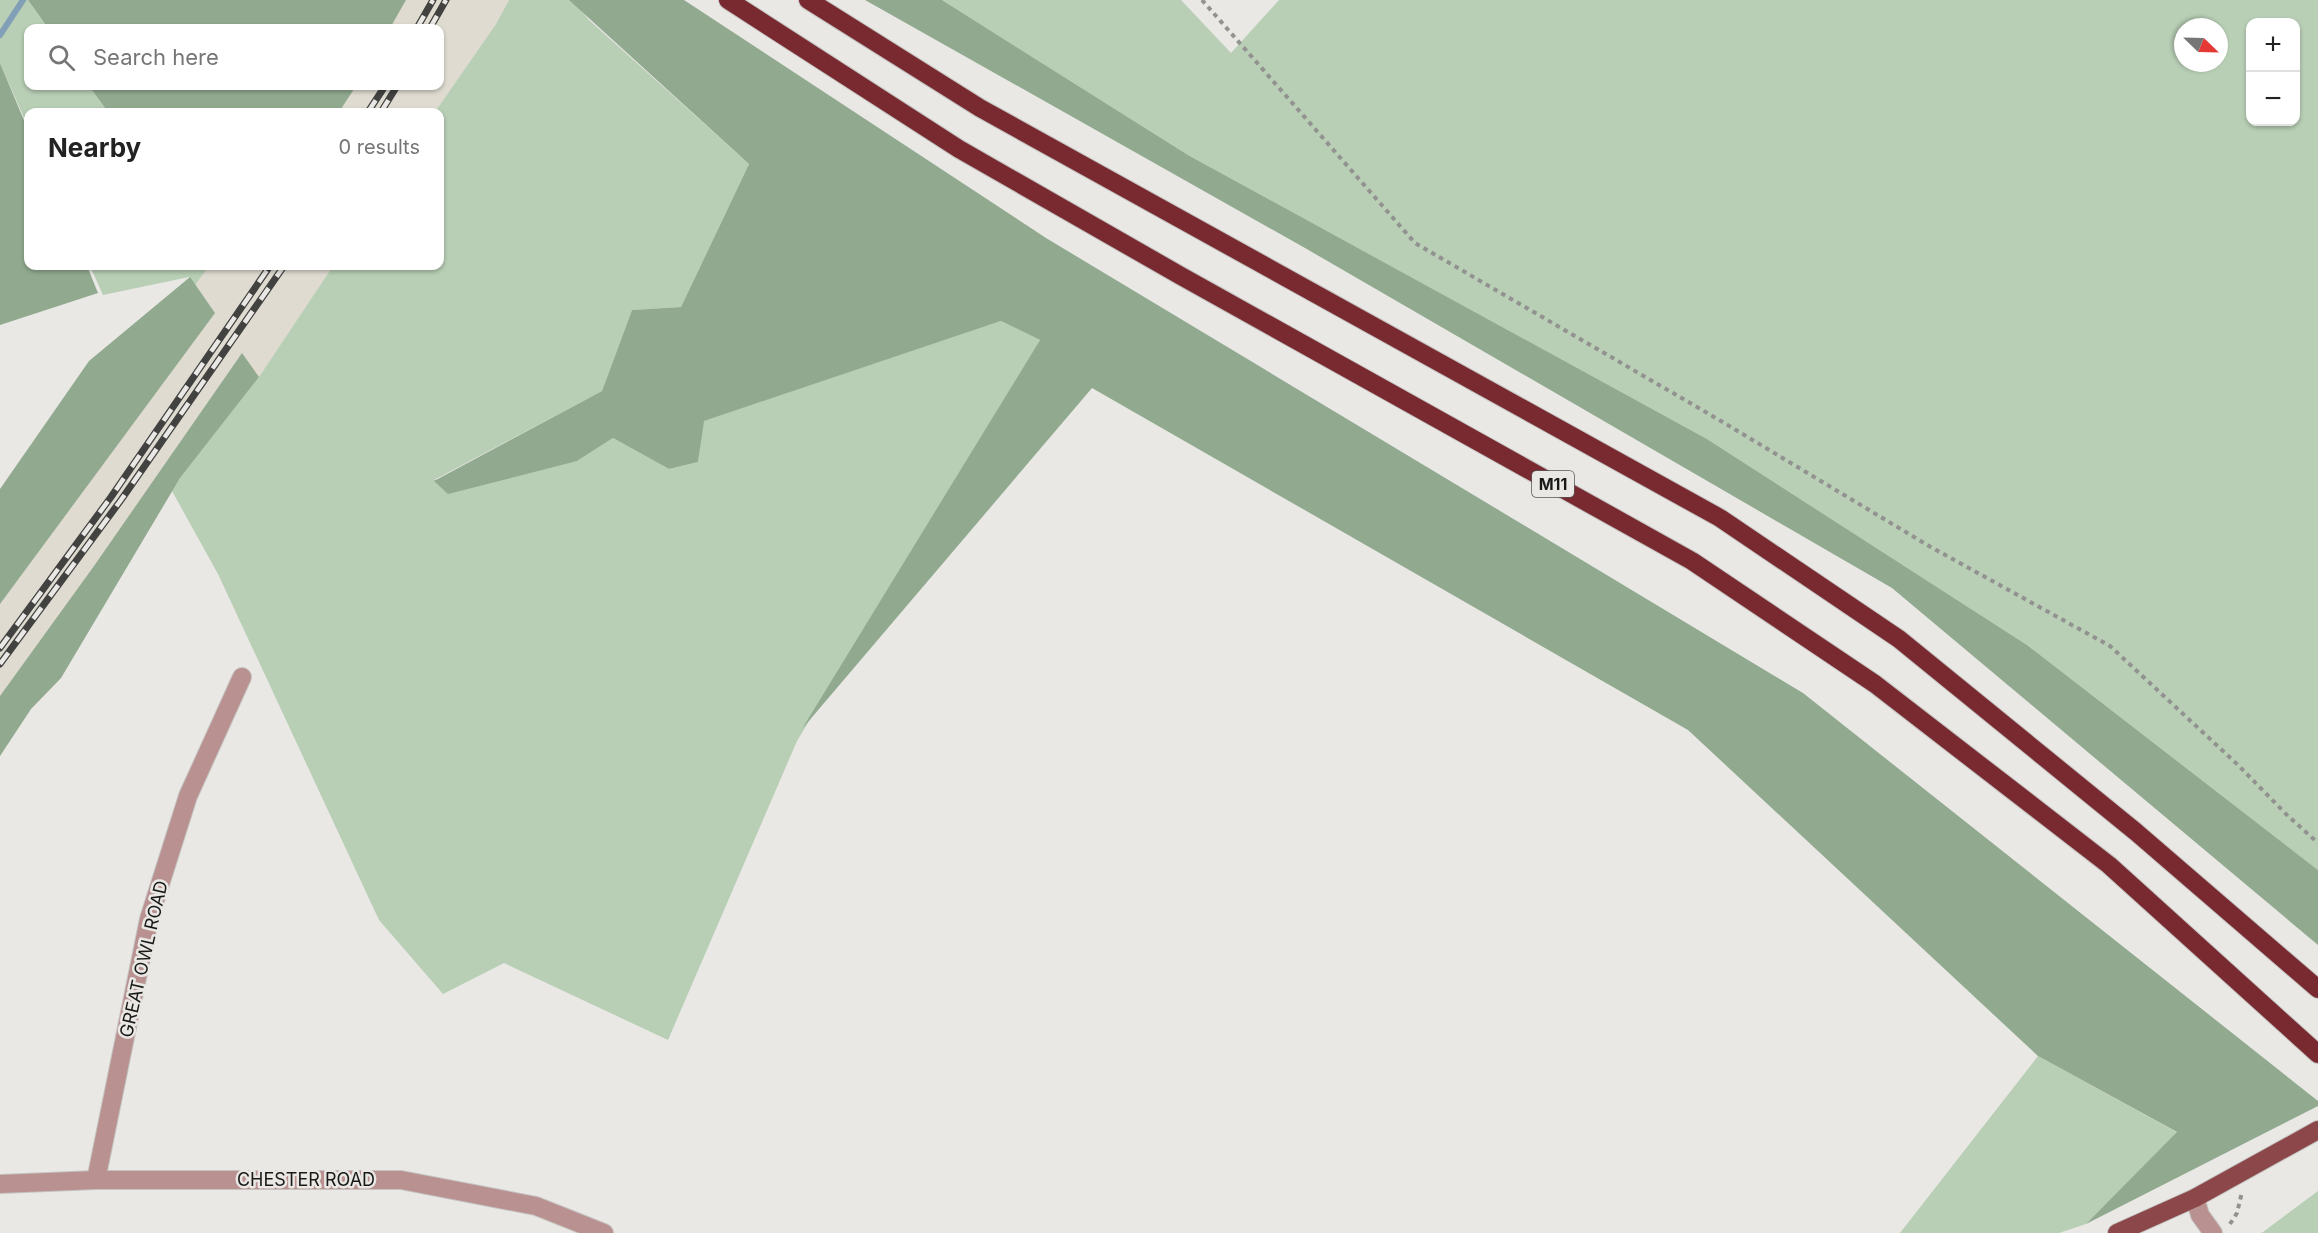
<!DOCTYPE html>
<meta charset="utf-8">
<style>
:root{--surface:#fff;--page:#f2f2f2;--text:#222;--muted:#767676;--line:#e0e0e0}
body{margin:0;font-family:Inter,sans-serif;background:var(--page);color:var(--text)}
.controls{position:absolute;right:18px;top:18px;display:grid;overflow:hidden;border-radius:12px;box-shadow:0 2px 4px #0004}
.controls button{width:54px;height:54px;display:grid;place-items:center;padding:0;border:0;border-bottom:2px solid var(--line);background:var(--surface);color:var(--text);font:30px sans-serif}
.compass{position:absolute;left:2174px;top:18px;width:54px;height:54px;border-radius:50%;background:var(--surface);box-shadow:0 2px 4px #0004;rotate:113deg}
.list{margin:0;padding:0;list-style:none}
h2{display:flex;justify-content:space-between;align-items:center;height:78px;margin:0;padding:0 24px;font-size:26px}
h2 small{font-size:20px;font-weight:400;color:var(--muted)}
.icon{flex:none;width:33px;height:33px;fill:none;stroke:currentColor;stroke-width:2;stroke-linecap:round;stroke-linejoin:round}
.map{position:relative;flex:none;width:2318px;height:1233px;overflow:hidden}
.search{position:absolute;background:var(--surface);box-shadow:0 2px 4px #0004;left:24px;top:24px;width:420px;height:66px;display:flex;align-items:center;gap:15px;box-sizing:border-box;padding:0 21px;border-radius:12px;color:var(--muted);font-size:22px}
.panel{position:absolute;background:var(--surface);box-shadow:0 2px 4px #0004;left:24px;top:108px;width:420px;height:162px;border-radius:12px}
.map>svg:first-child{display:block}
</style>
<div class="map">
<svg width="2318" height="1233" viewBox="0 0 2318 1233">
<rect width="100%" height="100%" fill="#e9e8e5"/>
<g fill="#dfdbd1">
<path d="M324,0H509L496,24L435,112H277L291,86H440V28H313Z"/>
<path d="M209,266H333L259,377L172,491L61,678L31,709L0,756V530Z"/>
</g>
<g fill="#b8ceb5" fill-rule="evenodd">
<path d="M0,0H28L48,28H28V86H89L108,112H28V127L0,63Z"/>
<path d="M509,0H572L589,20L749,164L681,307L632,310L602,391L434,480L577,461L613,438L669,469L698,462L703,421L1001,321L1040,340L797,741L668,1040L504,963L443,994L379,920L218,574L172,491L180,478L259,377L333,266H440V112H435L496,24Z"/>
<path d="M942,0H1181L1231,53L1279,0H2318V870L2027,645L1707,439L1188,155ZM2250,22H2296V122H2250ZM2183,27H2219V63H2183Z"/>
<path d="M90,266H209L195,285L189,277L103,295Z"/>
<path d="M2038,1056L2178,1133L2086,1224L2059,1233H1900Z"/>
<path d="M2318,1191V1233H2261L2263,1232Z"/>
</g>
<g fill="#91aa8f">
<path d="M28,0H406L390,28H48Z"/>
<path d="M569,0H684L1046,238L1803,693L2318,1101V1106L2086,1224L2177,1132L2038,1056L1688,730L1092,388L802,729L1040,340L1001,321L704,421L698,462L669,469L613,438L577,461L448,494L434,481L602,391L632,310L681,307L749,164Z"/>
<path d="M865,0H942L1188,155L1707,439L2027,645L2318,870V945L1892,588L1305,248Z"/>
<path d="M0,63L28,130V266H87L98,293L0,325Z"/>
<path d="M89,86H356L339,112H108Z"/>
<path d="M190,277L215,313L0,604V489L89,361Z"/>
<path d="M242,353L259,377L180,478L61,678L31,709L0,756V696L94,566Z"/>
</g>
<g fill="none" stroke-linecap="round" stroke-linejoin="round">
<path stroke="#819fb6" stroke-width="6" d="M0,35L23,0"/>
<g stroke="#c4c3c0" stroke-width="20">
<g id="minor">
<path d="M96,1180L149,919L188,796L242,677"/>
<path d="M0,1184L96,1180H401L536,1206L604,1233"/>
<path d="M2195,1198L2200,1215L2213,1233"/>
</g>
</g>
<g stroke="#c4c3c0" stroke-width="20">
<path id="major" d="M2117,1233L2195,1198L2318,1130"/>
</g>
<g stroke="#c4c3c0" stroke-width="20">
<g id="highway">
<path d="M728,0L959,149L1181,276L1692,561L1875,684L2109,865L2318,1054"/>
<path d="M808,0L980,108L1720,518L1899,639L2136,832L2318,989"/>
</g>
</g>
<g stroke="#929290" stroke-width="4" stroke-dasharray="4.5 4.5" stroke-linecap="butt">
<path d="M1202,0L1415,243L1721,421L1929,546L2110,646L2238,765L2288,816L2318,843"/>
<path d="M2230,1224L2237,1213L2242,1192"/>
</g>
<use href="#minor" stroke="#b99190" stroke-width="18"/>
<use href="#major" stroke="#8b4749" stroke-width="18"/>
<use href="#highway" stroke="#782a30" stroke-width="18"/>
<g stroke="#424240" stroke-width="7">
<g id="rail">
<path d="M417,28L433,0"/>
<path d="M430,28L446,0"/>
<path d="M368,112L385,86"/>
<path d="M381,112L397,86"/>
<path d="M0,648L111,497L270,266"/>
<path d="M0,664L121,500L284,266"/>
</g>
</g>
<use href="#rail" stroke="#e9e8e5" stroke-width="4.5" stroke-dasharray="14" stroke-linecap="butt"/>
</g>
<g text-anchor="middle" stroke-width="5" stroke-linejoin="round" paint-order="stroke">
<rect fill="#e9e8e5" stroke="#575756" stroke-width="1.5" x="1532" y="471" width="42" height="26" rx="4.5"/>
<g font-size="16" font-weight="bold" fill="#191918">
<text x="1553" y="490">M11</text>
</g>
<g font-size="18" fill="#191918" stroke="#e9e8e5">
<text transform="translate(144 959) rotate(-77)" y="6">GREAT OWL ROAD</text>
<text x="306" y="1186">CHESTER ROAD</text>
</g>
</g>
</svg>
<div class="controls">
<button>+</button>
<button>−</button>
</div>
<svg class="compass" viewBox="-18 -18 36 36"><path d="M0-13l5 13h-10z" fill="#e53935"/><path d="M0 13l5-13h-10z" fill="#767676"/></svg>
<div class="search"><svg class="icon" aria-label="search" viewBox="0 0 24 24"><circle cx="10" cy="10" r="6"/><path d="M15 15l6 6"/></svg>Search here</div>
<section class="panel">
<h2>Nearby<small>0 results</small></h2>
<ul class="list">
</ul>
</section>
</div>
